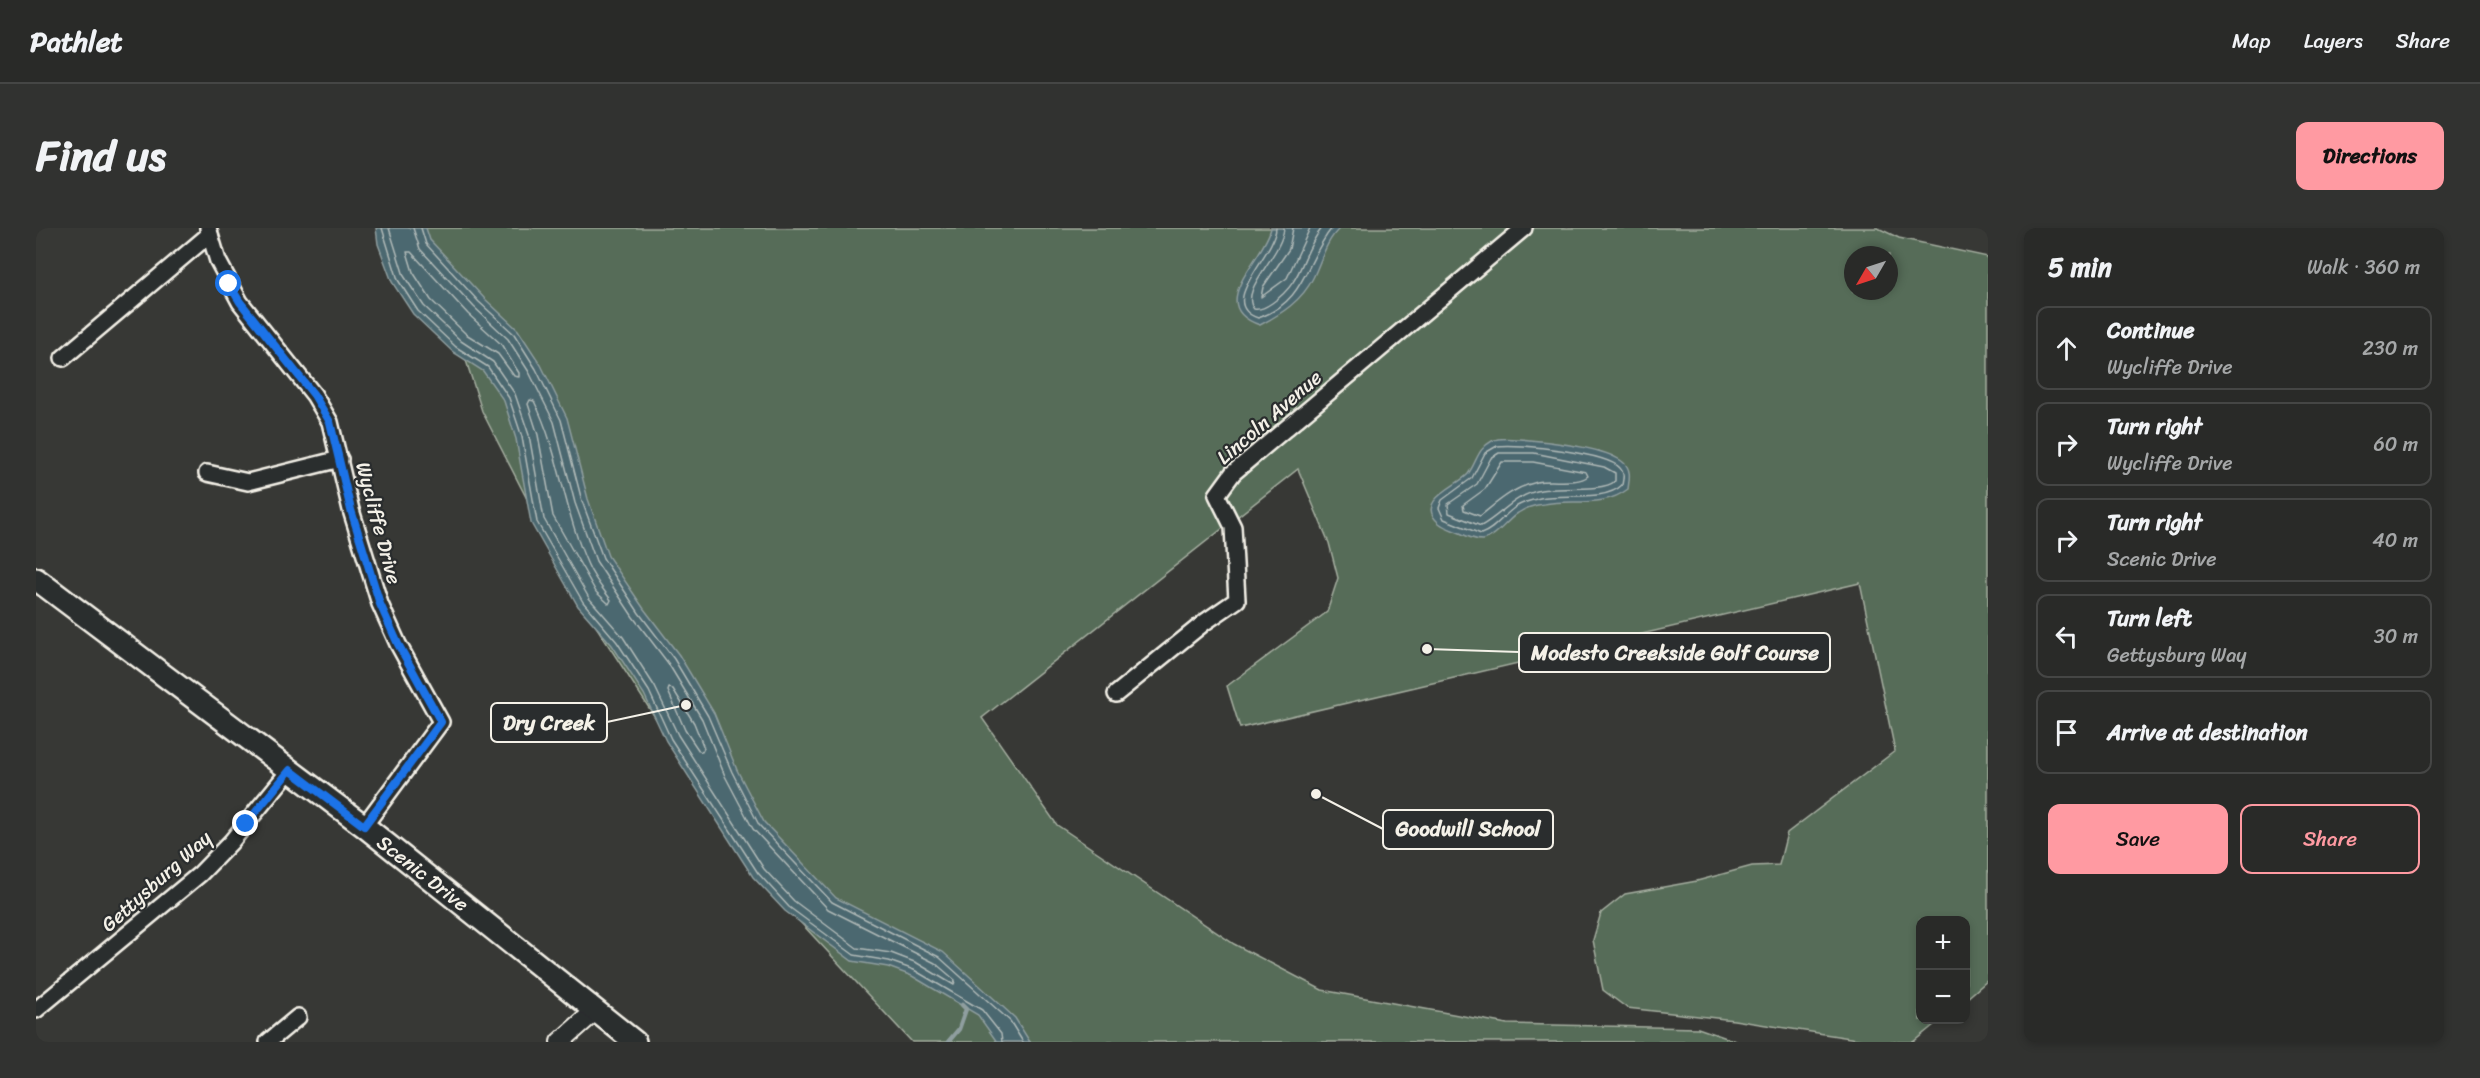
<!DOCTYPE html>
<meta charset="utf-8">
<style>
:root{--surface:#292a28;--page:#313230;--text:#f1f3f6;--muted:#a5a7a8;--line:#454645;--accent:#ff9aa2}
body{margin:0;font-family:Sriracha,sans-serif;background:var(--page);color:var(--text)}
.controls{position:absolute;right:18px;bottom:18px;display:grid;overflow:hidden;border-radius:12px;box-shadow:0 3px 9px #0003}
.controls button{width:54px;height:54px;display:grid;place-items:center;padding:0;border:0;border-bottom:2px solid var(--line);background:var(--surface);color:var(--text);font:30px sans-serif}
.compass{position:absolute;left:1808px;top:18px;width:54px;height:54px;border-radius:50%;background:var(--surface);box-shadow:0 3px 9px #0003;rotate:231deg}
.stop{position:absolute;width:18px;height:18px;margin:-14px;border:4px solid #1a73e8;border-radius:50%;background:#fff}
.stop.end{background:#1a73e8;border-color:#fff;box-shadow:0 2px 6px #0008}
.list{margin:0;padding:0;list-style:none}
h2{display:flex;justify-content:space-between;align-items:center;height:78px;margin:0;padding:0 24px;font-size:26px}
h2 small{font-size:20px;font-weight:400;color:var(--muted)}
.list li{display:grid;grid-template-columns:39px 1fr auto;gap:18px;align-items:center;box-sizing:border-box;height:84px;margin:0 12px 12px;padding:0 12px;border:2px solid var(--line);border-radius:12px}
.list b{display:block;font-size:22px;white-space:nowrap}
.list p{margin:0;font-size:20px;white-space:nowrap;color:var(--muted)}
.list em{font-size:20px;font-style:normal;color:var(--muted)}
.actions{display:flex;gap:12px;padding:18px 24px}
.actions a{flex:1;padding:14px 0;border:2px solid var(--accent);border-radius:12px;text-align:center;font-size:21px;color:var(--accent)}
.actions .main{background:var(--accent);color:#111}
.icon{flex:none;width:33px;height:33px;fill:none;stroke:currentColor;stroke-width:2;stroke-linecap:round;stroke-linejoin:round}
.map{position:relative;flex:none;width:1952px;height:814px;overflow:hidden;border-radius:12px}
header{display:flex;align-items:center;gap:36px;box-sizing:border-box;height:84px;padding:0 30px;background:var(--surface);border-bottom:2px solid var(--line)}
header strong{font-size:28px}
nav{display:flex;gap:33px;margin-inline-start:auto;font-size:21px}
.intro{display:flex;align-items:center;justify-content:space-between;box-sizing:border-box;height:144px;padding:0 36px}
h1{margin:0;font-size:42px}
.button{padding:15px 27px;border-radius:12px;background:var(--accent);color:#111;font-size:21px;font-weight:700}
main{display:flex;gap:36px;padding:0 36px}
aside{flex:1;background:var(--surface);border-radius:12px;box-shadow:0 3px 9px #0003}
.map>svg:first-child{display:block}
</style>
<header>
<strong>Pathlet</strong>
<nav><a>Map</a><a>Layers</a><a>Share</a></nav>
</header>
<div class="intro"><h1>Find us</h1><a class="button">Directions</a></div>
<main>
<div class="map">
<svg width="1952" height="814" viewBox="0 0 1952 814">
<rect width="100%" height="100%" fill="#373835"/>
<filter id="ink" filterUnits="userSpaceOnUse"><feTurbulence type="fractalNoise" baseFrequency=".0167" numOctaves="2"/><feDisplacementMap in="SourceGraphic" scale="12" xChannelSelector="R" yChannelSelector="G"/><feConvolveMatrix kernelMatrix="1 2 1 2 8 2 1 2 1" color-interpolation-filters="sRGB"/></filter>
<g filter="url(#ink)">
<path fill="#566c58" stroke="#a5aea0" stroke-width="1.5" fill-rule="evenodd" d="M358,0H1842L1863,10L1952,29V752L1930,771V692H1884V792H1904L1877,814H1840L1698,792L1591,780L1567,762L1557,712L1565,685L1589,666L1661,653L1716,638L1743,637L1751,605L1859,523L1824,355L1204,500L1191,458L1291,384L1302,350L1293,315L1262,241L946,490L1021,597L1198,716L1286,762L1471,796L1662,800L1702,814H876L724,651L541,369L446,183L404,50ZM1817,27H1853V63H1817Z"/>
<g fill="#4b676f" stroke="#8f9e9f" stroke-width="1.5">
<path d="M340,0H390L394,12L448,70L482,102L505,137L531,190L552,271L572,328L608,381L643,427L678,485L701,542L728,594L800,670L907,724L979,790L994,814H961L942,787L876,748L852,739L816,733L749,683L717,649L630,513L608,466L576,417L542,378L495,295L480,211L468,173L447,143L417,124L377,86L356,54L342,16Z"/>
<path d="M1235,0H1304C1289,14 1286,32 1277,50C1266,73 1245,86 1224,97C1167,78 1229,30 1235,0Z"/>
<path d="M1483,211C1507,213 1571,219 1588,235C1596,242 1593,252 1592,261C1568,280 1536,271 1508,276C1500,277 1489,280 1482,285C1471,292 1460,310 1446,312C1439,312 1430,308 1424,305C1417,302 1409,300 1403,295C1377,273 1423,257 1432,246C1441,234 1441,221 1456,213C1464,209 1474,211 1483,211Z"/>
</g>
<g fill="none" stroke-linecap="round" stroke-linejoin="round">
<g stroke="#b0bab8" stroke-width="1.5">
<path d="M346,0L362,52L382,83L420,119L452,139L473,170L486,209L501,294L547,374L581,414L613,463L635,511L722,645L753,679L818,727L853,733L878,742L946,782L965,806L966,814"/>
<path d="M353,0L368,48L388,78L425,113L457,134L479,166L493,207L508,291L553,370L587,409L619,459L642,507L728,641L758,673L821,720L855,725L881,735L918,757L919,752L899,735L792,681L717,601L689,548L666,491L632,435L597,389L560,333L539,275L518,194L493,144L472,111L438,79L384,21L377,0"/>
<path d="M385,0L390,16L443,74L478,106L500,141L525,192L546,273L567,330L603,385L638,431L672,488L696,544L723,597L796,674L903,729L974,793L987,814"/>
<path d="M1240,0C1239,27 1179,76 1222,90C1270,74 1269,33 1296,0"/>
<path d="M1248,0C1246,28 1202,62 1218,81C1225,82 1230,79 1236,75C1269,52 1264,27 1286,0"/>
<path d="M1257,0L1253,21L1227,59L1225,69L1251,50L1274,0"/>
<path d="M371,24H375L432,86L465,116L483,145V149L478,148L462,126L430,106L395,72L377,44Z"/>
<path d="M494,172L498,173C524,225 528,284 552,337C557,349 567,361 575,372L573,376L560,364L517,288L502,207L492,176Z"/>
<path d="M1461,218C1482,215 1571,225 1584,240C1589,245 1587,251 1586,257C1569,274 1528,265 1504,270C1496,272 1485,275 1478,280C1467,288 1458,302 1445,306L1408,291L1403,280L1406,272L1436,250L1449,225Z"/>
<path d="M1463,225H1498L1568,239L1579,245V253C1568,264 1523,259 1505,262C1476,268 1468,285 1445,298L1413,285L1412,276L1441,256L1455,230Z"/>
<path d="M1466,234H1497L1550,244L1552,248C1541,257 1516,251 1501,254C1476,260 1463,273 1444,288L1428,282L1427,277L1449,261Z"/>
<path d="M633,460L637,461L658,495L668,520L666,524L663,523L649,502L632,463Z"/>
</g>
<path stroke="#8f9e9f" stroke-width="4.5" d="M912,814L923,801L930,781L926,777"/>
<g stroke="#f4f1e8" stroke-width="20">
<g id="minor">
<path d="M172,0L182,33L204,74L278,167L294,194L315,282L344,376L362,416L405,494L328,598"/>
<path d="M27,130L174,6"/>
<path d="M171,245L212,254L304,231"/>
<path d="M1080,466L1169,394L1201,372L1197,299L1181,267L1197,245L1488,0"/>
<path d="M0,782L164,646L195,614L254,542"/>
<path d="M232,814L262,789"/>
</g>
</g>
<g stroke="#f4f1e8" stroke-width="22">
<path id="tertiary" d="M524,814L560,782"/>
</g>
<g stroke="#f4f1e8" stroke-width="26">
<path id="secondary" d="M0,351L328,598L599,814"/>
</g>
<use href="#minor" stroke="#2a2d2e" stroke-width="15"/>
<use href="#tertiary" stroke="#2a2d2e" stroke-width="18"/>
<use href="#secondary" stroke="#2a2d2e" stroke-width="21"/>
</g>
</g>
<g fill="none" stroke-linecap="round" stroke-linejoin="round" filter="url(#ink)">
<path stroke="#1a73e8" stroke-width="8" d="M193,56L204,74L278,167L294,194L315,282L344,376L362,416L405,494L328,598L254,542L210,596"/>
</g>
<g text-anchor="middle" stroke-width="4.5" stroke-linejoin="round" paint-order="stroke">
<g font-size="20" fill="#f4f1e8" stroke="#2a2d2e">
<text transform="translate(1233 189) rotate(-41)" y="7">Lincoln Avenue</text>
<text transform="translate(343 295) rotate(75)" y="7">Wycliffe Drive</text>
<text transform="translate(387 645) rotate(38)" y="7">Scenic Drive</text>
<text transform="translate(120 653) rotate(-42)" y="7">Gettysburg Way</text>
</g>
</g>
<path fill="none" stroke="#f4f1e8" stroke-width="2" d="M1391 421L1483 424M650 477L571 494M1280 566L1347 601"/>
<g fill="#f4f1e8" stroke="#2a2d2e" stroke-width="2">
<circle cx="1391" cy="421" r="6"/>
<circle cx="650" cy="477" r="6"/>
<circle cx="1280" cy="566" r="6"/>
</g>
<g fill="#2a2d2e" stroke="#f4f1e8" stroke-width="2">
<rect x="1483" y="405" width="311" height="39" rx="6"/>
<rect x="455" y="475" width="116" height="39" rx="6"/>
<rect x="1347" y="582" width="170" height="39" rx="6"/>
</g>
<g font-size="21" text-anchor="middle" font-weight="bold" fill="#f4f1e8">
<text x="1639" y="432">Modesto Creekside Golf Course</text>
<text x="513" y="502">Dry Creek</text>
<text x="1432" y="608">Goodwill School</text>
</g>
</svg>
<div class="controls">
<button>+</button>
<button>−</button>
</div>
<svg class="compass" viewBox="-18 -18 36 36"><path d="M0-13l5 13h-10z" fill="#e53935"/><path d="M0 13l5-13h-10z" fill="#a5a7a8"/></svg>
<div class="stop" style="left:193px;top:56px"></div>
<div class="stop end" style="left:210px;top:596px"></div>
</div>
<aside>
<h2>5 min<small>Walk · 360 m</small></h2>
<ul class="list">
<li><svg class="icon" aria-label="ahead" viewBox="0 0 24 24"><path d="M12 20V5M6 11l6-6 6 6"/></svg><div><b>Continue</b><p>Wycliffe Drive</p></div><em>230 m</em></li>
<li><svg class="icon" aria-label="right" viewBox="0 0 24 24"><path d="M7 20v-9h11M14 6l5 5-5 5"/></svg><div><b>Turn right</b><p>Wycliffe Drive</p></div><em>60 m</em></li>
<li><svg class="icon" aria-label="right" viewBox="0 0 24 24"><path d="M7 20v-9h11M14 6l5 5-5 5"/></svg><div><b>Turn right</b><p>Scenic Drive</p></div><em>40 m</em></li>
<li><svg class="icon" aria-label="left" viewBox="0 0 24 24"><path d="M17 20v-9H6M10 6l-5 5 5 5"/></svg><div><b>Turn left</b><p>Gettysburg Way</p></div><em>30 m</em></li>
<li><svg class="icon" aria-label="arrive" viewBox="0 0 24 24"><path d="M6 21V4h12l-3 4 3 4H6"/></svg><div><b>Arrive at destination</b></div></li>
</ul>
<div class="actions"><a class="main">Save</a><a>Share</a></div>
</aside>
</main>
